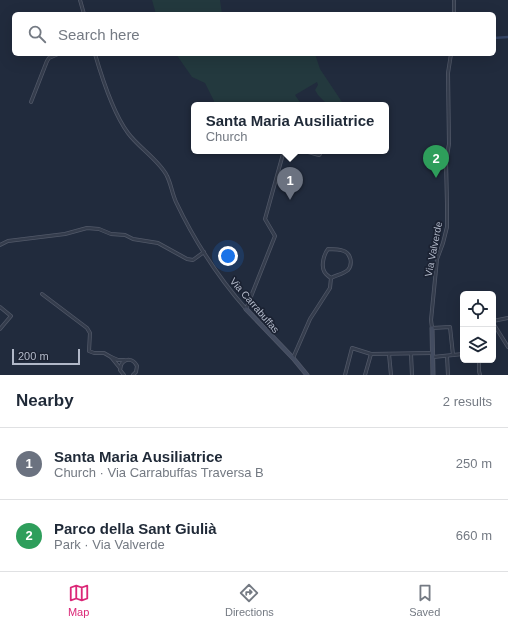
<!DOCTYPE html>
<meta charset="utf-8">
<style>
:root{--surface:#fff;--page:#f2f2f3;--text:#1f2937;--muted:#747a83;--line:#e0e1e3;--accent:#db2777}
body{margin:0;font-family:Helvetica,sans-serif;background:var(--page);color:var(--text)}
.controls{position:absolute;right:12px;bottom:12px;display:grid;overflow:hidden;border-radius:6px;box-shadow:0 4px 16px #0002}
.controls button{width:36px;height:36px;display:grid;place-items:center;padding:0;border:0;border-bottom:1px solid var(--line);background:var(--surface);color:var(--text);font:20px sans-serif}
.scale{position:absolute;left:12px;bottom:10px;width:68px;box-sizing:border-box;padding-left:4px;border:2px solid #b1b8c8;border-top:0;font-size:11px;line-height:14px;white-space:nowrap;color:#b1b8c8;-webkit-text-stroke:3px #1b2232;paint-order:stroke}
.you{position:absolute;left:228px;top:256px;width:14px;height:14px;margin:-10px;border:3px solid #fff;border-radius:50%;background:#1a73e8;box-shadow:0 0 0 6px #1a73e833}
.badge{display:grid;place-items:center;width:26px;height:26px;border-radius:50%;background:var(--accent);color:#fff;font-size:13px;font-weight:700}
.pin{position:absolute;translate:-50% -33px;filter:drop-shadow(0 1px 2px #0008)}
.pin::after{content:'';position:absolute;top:21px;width:14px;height:12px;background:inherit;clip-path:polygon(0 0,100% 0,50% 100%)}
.popup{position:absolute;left:191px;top:102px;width:198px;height:52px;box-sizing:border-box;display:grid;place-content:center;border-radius:6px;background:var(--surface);filter:drop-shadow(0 1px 3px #0005);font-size:13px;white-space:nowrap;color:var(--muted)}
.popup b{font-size:15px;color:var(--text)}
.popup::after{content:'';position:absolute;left:50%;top:100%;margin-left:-8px;border:8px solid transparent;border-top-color:var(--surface)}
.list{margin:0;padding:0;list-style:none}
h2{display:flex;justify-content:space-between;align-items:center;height:52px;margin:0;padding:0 16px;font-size:17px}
h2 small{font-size:13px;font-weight:400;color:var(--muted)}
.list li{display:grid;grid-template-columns:26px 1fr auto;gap:12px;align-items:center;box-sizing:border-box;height:72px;padding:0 16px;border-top:1px solid var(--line)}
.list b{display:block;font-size:15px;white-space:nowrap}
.list p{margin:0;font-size:13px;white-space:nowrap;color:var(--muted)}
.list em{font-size:13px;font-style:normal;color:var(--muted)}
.icon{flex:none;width:22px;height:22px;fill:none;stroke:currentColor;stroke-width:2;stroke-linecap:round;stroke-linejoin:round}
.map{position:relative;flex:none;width:508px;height:375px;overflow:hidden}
.search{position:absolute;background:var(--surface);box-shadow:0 4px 16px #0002;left:12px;right:12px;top:12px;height:44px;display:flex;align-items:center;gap:10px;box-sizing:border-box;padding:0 14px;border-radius:6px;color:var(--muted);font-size:15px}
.sheet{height:196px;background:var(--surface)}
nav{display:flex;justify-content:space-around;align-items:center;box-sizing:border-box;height:56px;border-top:1px solid var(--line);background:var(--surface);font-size:11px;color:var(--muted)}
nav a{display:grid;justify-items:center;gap:2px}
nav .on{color:var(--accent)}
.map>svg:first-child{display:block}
</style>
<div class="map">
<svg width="508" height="375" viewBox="0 0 508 375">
<rect width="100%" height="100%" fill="#212b3d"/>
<g fill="#23393e">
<path d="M152,0H220L222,14H156Z"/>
<path d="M176,54H315L320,69L344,105H328L318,95L315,90L318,85L317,82L295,95L302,105H213L214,101L205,83L192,77Z"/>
</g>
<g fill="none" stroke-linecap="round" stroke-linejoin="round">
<path stroke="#344565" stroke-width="2.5" d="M494,38L508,37"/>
<g stroke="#515868" stroke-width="4">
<g id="street">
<path d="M80,0L84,14"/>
<path d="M454,0V14"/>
<path d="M95,54C102,78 113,113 128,133C138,147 160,161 167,176C171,184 172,193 176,202C194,240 218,277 246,309L275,236L265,219L283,154L285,151"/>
<path d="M451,54L448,73L449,144L446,162L447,204V227L443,243L437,259L431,320L432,328L450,327L453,355"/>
<path d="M31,102L47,61L49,58L58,54"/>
<path d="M305,151L319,155L320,154L319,151"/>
<path d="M0,245L8,241L65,234L87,228L99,229L111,234L125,235L133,239L158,243L187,259L193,260L204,252"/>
<path d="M328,249C333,249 339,249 344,251C351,254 353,264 348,270C343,274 337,275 331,278C328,276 325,274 324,271C321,265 324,254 328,249Z"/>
<path d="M42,294L87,328L90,333L89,351L94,353H104L111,357"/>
<path d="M0,307L11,316L0,329"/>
<path d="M493,321L508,318"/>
<path d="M493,323L508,347"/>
<path d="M389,354L391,375"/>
<path d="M411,354L412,375"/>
<path d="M447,356L448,375"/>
<path d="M433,357L463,354"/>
<path d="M293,358L310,319L330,288L331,278"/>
<path d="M479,360V371L480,375"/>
<path d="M120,368L111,357L118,360H124"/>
<path d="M124,375L120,370L121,365C125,358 133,358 137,366L136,372L133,375"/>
<path d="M345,375L352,348L371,354L433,353"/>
<path d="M365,375L371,354"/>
</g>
</g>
<g stroke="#515868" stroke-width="5">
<g id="secondary">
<path d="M246,309L293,358L307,375"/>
<path d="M432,328L433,375"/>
</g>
</g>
<use href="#street" stroke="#353d4d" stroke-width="2.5"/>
<use href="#secondary" stroke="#434c60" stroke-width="3.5"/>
</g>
<g text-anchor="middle" stroke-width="3.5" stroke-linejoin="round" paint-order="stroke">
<g font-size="10" fill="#b1b8c8" stroke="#1b2232">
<text transform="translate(433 249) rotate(-79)" y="4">Via Valverde</text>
<text transform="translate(255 305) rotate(49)" y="4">Via Carrabuffas</text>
</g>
</g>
</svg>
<div class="controls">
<button><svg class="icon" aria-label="locate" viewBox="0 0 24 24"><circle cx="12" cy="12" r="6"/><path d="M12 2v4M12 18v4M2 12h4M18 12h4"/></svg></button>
<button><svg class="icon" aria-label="layers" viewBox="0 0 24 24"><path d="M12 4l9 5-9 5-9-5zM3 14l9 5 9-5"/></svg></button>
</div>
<div class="scale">200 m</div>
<div class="you"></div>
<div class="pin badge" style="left:290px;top:200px;background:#6b7280">1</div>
<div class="popup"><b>Santa Maria Ausiliatrice</b>Church</div>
<div class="pin badge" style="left:436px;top:178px;background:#2e9e5b">2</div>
<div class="search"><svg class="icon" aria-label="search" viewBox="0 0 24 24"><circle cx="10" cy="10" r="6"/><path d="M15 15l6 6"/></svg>Search here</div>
</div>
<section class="sheet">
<h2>Nearby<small>2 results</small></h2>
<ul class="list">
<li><span class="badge" style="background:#6b7280">1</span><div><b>Santa Maria Ausiliatrice</b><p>Church · Via Carrabuffas Traversa B</p></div><em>250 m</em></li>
<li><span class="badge" style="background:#2e9e5b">2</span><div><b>Parco della Sant Giulià</b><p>Park · Via Valverde</p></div><em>660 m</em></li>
</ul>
</section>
<nav>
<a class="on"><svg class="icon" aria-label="map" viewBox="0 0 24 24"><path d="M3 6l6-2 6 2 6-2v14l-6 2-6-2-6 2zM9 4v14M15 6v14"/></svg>Map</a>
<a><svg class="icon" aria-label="directions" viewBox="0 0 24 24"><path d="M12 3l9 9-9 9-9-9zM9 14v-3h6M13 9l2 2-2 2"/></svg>Directions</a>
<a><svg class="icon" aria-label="saved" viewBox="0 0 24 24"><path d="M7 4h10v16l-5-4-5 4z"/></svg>Saved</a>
</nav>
